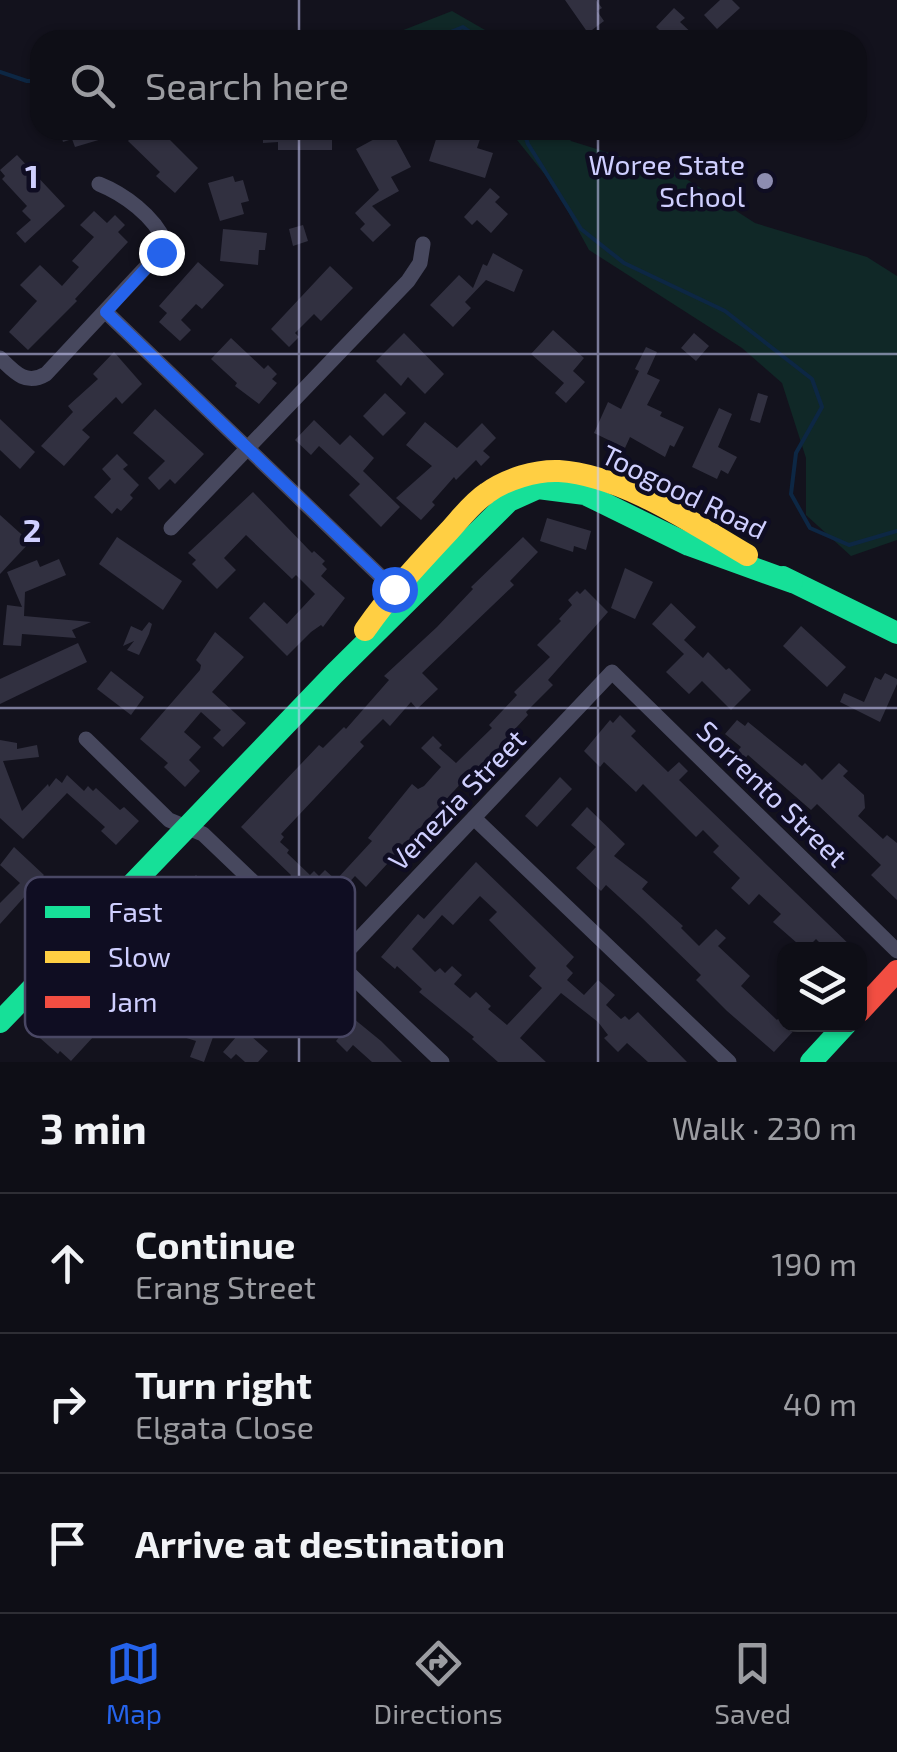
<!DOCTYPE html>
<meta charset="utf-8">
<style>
:root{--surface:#0e0e16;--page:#17171f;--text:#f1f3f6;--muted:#9b9ca1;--line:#2e2e35;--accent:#2563eb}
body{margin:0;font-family:"Exo 2",sans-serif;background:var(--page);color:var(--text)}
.controls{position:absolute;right:30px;bottom:30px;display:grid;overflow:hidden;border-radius:20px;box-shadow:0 2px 8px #0004}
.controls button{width:90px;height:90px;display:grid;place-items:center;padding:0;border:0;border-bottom:2px solid var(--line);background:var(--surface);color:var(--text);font:50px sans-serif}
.stop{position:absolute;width:30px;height:30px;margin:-22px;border:8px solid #2563eb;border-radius:50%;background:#fff}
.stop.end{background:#2563eb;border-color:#fff;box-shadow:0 2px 10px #0008}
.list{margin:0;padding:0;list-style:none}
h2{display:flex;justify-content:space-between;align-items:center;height:130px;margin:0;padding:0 40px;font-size:42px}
h2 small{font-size:32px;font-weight:400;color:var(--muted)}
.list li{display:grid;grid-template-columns:65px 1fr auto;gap:30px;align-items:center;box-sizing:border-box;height:140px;padding:0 40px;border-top:2px solid var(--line)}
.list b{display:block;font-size:38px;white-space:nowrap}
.list p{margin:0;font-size:32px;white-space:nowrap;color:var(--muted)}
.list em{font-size:32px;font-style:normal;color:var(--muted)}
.icon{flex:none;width:55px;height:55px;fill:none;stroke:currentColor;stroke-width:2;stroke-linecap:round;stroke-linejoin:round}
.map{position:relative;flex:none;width:897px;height:1062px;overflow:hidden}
.search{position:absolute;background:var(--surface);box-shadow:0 2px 8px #0004;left:30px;right:30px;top:30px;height:110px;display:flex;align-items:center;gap:25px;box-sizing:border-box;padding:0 35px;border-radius:30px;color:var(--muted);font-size:38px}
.sheet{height:550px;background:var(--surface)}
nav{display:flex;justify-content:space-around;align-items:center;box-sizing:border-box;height:140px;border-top:2px solid var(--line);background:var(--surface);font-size:28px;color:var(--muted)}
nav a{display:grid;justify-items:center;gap:5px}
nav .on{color:var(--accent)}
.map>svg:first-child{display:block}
</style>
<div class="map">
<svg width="897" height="1062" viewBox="0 0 897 1062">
<rect width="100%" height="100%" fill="#13121d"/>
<g fill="#102827">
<path d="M452,11L485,30L493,40H378Z"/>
<path d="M509,130H562L571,141L680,175L755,223L867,257L897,276V540L851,556L806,515V458L782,383L742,348L589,250L554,186Z"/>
</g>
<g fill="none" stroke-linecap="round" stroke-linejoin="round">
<g stroke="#0d2744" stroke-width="4">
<path d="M431,40L463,27L481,40"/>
<path d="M0,72L27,81H40"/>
<path d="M523,130L528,144L581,229L624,263L725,311L812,379L822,407L796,453L791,494L810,528L849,545L897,531"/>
</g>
</g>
<g fill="#313040" fill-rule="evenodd">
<path d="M565,0H596L602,8L597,11L604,21L588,33Z"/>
<path d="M720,0H732L740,8L717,29L704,15Z"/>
<path d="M674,8L685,18L680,22L699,40H670L656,27Z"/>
<path d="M60,130H122V133L75,147L72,139L63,142Z"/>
<path d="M138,130H160L198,168L175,193L156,176L160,172L128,141Z"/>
<path d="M263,130H332V150H278V142L263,143Z"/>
<path d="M391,130L411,167L391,177L399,191L372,206L391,225L373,242L360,229L365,224L355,213L379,190L356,149Z"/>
<path d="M439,130L482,133L477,148L493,153L485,178L429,161Z"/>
<path d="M17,155L65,206L25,243L16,233L31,220L22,211L27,206L2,179L5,176L0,170Z"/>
<path d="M233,176L235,182L243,180L249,201L241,203L244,214L220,221L208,183Z"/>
<path d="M490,188L500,197L495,202L508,214L491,233L477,220L472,225L464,217Z"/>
<path d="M94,211L107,223L115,215L125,225L118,232L128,242L75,299L77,301L28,350L9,332L37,301L20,285L40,265L62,286L79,267L72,261L94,237L80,225Z"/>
<path d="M303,225L308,241L293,246L289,229Z"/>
<path d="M223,229L267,233L265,250H259L258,265L220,261Z"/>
<path d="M493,253L523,270L514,292L486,280L465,302L471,308L453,327L430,305L459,275L473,288L483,264L487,266Z"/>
<path d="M198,262L224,285L202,309L196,304L181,320L191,330L180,341L159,322L167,313L159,306Z"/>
<path d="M330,266L353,288L321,321L314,314L295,333L299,337L289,347L271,329Z"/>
<path d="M553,330L584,358L573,371L585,382L566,403L555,393L564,383L531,354Z"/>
<path d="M404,333L444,374L425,394L408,377L401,386L376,361Z"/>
<path d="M694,333L709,346L696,361L681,348Z"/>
<path d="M231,338L264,369L268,365L277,374L272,379L277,383L259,404L235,386L237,383L211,359Z"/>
<path d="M646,347L657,352L647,374L660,380L647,405L662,412L660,416L684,427L674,447L670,445L665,457L630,437L625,448L594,433L608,402L621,409L639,371L635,369Z"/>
<path d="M114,352L142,384L122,404L116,397L82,430L90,437L64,466L41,446L73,412L68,406L98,379L93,374Z"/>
<path d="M385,393L406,413L383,436L363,416Z"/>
<path d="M758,393L768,396L760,423L750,420Z"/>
<path d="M719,408L732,414L718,447L737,457L728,474L721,470L717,479L692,467Z"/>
<path d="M155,409L204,454L175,484L170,479L159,490L148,478L165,461L133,433Z"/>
<path d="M0,419L35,452L20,469L0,450Z"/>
<path d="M314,420L340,445L350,435L374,458L363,471L400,507L381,527L349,495L360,484L319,446L311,455L295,440Z"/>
<path d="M425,422L457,448L482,423L496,438L483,451L490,457L481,466L476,460L456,480L454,477L432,502L435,505L421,520L396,498L432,466L406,445Z"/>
<path d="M117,454L128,465L123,469L139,485L130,495L133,498L121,511L117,508L112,514L94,497L111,479L102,469Z"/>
<path d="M253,492L312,553L314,551L325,561L322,564L327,569L321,576L345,598L323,627L321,625L311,632L287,656L249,618L264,602L287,624L315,594L296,575L292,579L246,535L224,558L236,570L217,589L192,564L196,560L188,553Z"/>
<path d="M0,515L30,542L0,574Z"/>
<path d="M547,518L591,531L586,550L574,546L573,552L540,541Z"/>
<path d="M117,537L182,581L163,610L99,564Z"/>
<path d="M523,537L538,552L510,581L514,585L422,673L438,689L417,709L411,702L390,726L383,719L360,742L364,746L281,834L284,837L280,842L289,850L287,853L310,875L314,871L319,876L325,870L336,880L372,841L368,838L412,784L418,789L424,786L441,767L421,748L433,736L442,745L439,748L456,763L492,728L489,725L517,695L514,692L550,657L537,645L561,621L559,619L572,605L568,600L577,591L580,594L585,589L608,612L548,680L553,685L526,712L528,715L500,745L502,748L478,772L475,768L366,887L355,876L326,908L289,878L291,875L241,827L319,745L323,748L344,727L346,729L389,680L384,676L437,627L473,589L471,587Z"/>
<path d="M59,559L66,575L25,592L24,616L91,622L72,630L76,638L22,634L21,646L3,645L7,605L22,607L7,572L37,560L40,567Z"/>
<path d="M625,568L653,582L635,619L611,608Z"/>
<path d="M671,603L696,627L684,640L703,658L708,652L726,670L729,668L751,690L731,710L702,681L689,694L666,672L684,654L652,624Z"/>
<path d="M149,622L152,624L149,634L139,655L127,650L134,641L123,646L131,626L142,631Z"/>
<path d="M801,626L846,667L827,687L783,646Z"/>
<path d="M215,632L244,657L212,692L246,723L223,747L213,738L221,730L201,712L184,732L201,747L189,760L200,771L185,787L164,767L168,763L140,739L200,670L201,665L196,660Z"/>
<path d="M78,643L87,662L0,704V679Z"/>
<path d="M111,671L144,697L131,715L97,689Z"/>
<path d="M885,673L897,679V684L880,722L840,702L844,693L864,702L875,677L881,680Z"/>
<path d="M620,715L636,731L631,736L668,772L679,762L688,771L679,780L855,950H827L816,939L805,950L773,922L781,914L759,894L749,905L731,888L740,878L713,852L719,846L703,830L696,837L643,784L636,792L604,762L600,767L584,751L610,720L613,723Z"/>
<path d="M737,720L745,726L748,722L802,766L805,763L822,780L839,763L848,771L843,776L864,795L865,808L858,816L883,839L887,835L897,843V900L871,875L881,865L817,804L811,810L748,755L742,762L734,755L741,747L725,734Z"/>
<path d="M0,740L17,743V749L37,745L39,757L3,761L22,811L48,784L49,787L56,778L62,783L67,775L84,791L88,786L93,791L96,788L120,810L124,807L139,821L116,845L101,831L105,827L67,793L23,839L0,818Z"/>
<path d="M560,777L572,789L537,827L525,816Z"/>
<path d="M587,807L625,844L614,856L648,882L642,889L683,926L681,928L699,946L716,929L726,938L718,946L750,976L741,986L777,1020L784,1012V1024H800L774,1052L727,1011L696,980L701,975L642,918L606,885L601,891L576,868L596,847L571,825Z"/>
<path d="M14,847L44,875L0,924V903L20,883L0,865Z"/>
<path d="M476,862L574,957L566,966L573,973L567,980L584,995L598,980L615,995L606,1005L621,1019L625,1016L629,1020L638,1012L687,1062H648L627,1043L618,1052L604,1038L608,1035L598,1022L561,993L520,1038L546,1062H498L472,1039L474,1037L419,992L422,989L397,966L395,969L381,957L418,914L424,919ZM480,896L497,912L489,920L536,968L529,976L542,988L507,1025L488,1009L491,1006L476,992L470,998L454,984L462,975L452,966L445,973L440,968L435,972L412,949L442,915L453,925Z"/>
<path d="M196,875L219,899L223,894L277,942L264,956L300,993L314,978L334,997L311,1021L235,949L240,944L219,926L186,961L193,967L169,993L148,974L186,929L164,907Z"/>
<path d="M114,948L140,971L109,1006L116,1012L71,1061L60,1051L58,1054L40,1038L94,977L91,974Z"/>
<path d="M206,1001L224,1007L204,1062L190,1057L196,1041L180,1036L188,1011L201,1015Z"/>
<path d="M348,1014L381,1041L402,1062H372L353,1045L347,1052L336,1041L341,1035L334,1029Z"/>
<path d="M243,1029L268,1051L258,1062H245L236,1054L231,1059L223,1052Z"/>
</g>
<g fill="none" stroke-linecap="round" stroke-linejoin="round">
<g stroke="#47485e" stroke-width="15">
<path d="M106,312L401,596"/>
<path d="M0,358C14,372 26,386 46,374L161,251L165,242C154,216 124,194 99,184"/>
<path d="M171,528L408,281L420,263L423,244"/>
<path d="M86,739L169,820L203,834L442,1062"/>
<path d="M474,818L729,1062"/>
<path d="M337,962L612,672L897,951"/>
</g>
<g stroke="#16e098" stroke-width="22">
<path d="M783,577L897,633"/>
<path d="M0,1022L334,674L509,501L538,488L585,494L689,545L792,582"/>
<path d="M811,1062L846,1024"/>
</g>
<path stroke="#ffcf43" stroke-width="22" d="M365,630C390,594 419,563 449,531C461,518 472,503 487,493C506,479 536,470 559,471C622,475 694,524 747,555"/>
<path stroke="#f24e42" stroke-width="22" d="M860,1011L897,971"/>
</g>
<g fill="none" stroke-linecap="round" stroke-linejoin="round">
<path stroke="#2563eb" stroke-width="12" d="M161,252L106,312L394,589"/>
</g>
<path fill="none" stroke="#cfcfff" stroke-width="2.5" stroke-opacity="0.55" d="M299,0V40M598,0V40M299,130V1062M598,130V1062M0,354H897M0,708H897"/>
<circle fill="#8d8db0" stroke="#0f0d22" stroke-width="4" cx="765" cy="181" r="10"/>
<g text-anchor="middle" stroke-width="9" stroke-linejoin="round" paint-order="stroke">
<g font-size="28" fill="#cfcfff" stroke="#0f0d22" text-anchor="end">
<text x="745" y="175">Woree State<tspan x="745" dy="32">School</tspan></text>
</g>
<g font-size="28" fill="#cfcfff" stroke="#0f0d22">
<text transform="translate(684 492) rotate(26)" y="10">Toogood Road</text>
<text transform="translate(772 794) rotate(44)" y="10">Sorrento Street</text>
<text transform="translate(457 800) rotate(-46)" y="10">Venezia Street</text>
</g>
</g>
<rect x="25" y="877" width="330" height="160" rx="15" fill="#0f0d22" stroke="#494764" stroke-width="2.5"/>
<rect x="45" y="906" width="45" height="12" fill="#16e098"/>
<rect x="45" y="951" width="45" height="12" fill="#ffcf43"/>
<rect x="45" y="996" width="45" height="12" fill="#f24e42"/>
<g font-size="28" fill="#cfcfff">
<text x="108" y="922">Fast</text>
<text x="108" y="967">Slow</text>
<text x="108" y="1012">Jam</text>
</g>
<g font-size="32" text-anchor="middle" font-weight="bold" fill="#cfcfff" stroke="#0f0d22" stroke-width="9" stroke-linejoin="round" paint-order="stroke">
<text x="32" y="188">1</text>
<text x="32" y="542">2</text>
</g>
</svg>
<div class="controls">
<button><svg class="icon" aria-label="layers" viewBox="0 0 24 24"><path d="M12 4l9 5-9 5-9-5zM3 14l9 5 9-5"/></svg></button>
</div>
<div class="stop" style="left:394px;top:589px"></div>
<div class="stop end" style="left:161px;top:252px"></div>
<div class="search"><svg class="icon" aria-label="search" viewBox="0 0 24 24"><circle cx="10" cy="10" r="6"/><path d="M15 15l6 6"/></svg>Search here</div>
</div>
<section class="sheet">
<h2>3 min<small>Walk · 230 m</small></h2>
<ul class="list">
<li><svg class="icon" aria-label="ahead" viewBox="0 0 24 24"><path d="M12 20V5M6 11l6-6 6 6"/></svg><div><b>Continue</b><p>Erang Street</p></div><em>190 m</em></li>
<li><svg class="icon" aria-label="right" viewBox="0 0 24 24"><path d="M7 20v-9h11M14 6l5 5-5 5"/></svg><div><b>Turn right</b><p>Elgata Close</p></div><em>40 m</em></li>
<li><svg class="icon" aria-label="arrive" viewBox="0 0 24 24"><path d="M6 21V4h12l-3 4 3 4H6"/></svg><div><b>Arrive at destination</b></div></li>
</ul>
</section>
<nav>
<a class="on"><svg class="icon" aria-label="map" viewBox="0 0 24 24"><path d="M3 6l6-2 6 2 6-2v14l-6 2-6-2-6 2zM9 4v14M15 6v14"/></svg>Map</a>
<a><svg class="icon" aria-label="directions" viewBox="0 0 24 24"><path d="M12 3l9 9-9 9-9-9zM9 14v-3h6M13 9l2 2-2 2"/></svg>Directions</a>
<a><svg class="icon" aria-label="saved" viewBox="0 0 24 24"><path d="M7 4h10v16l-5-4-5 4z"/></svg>Saved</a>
</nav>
